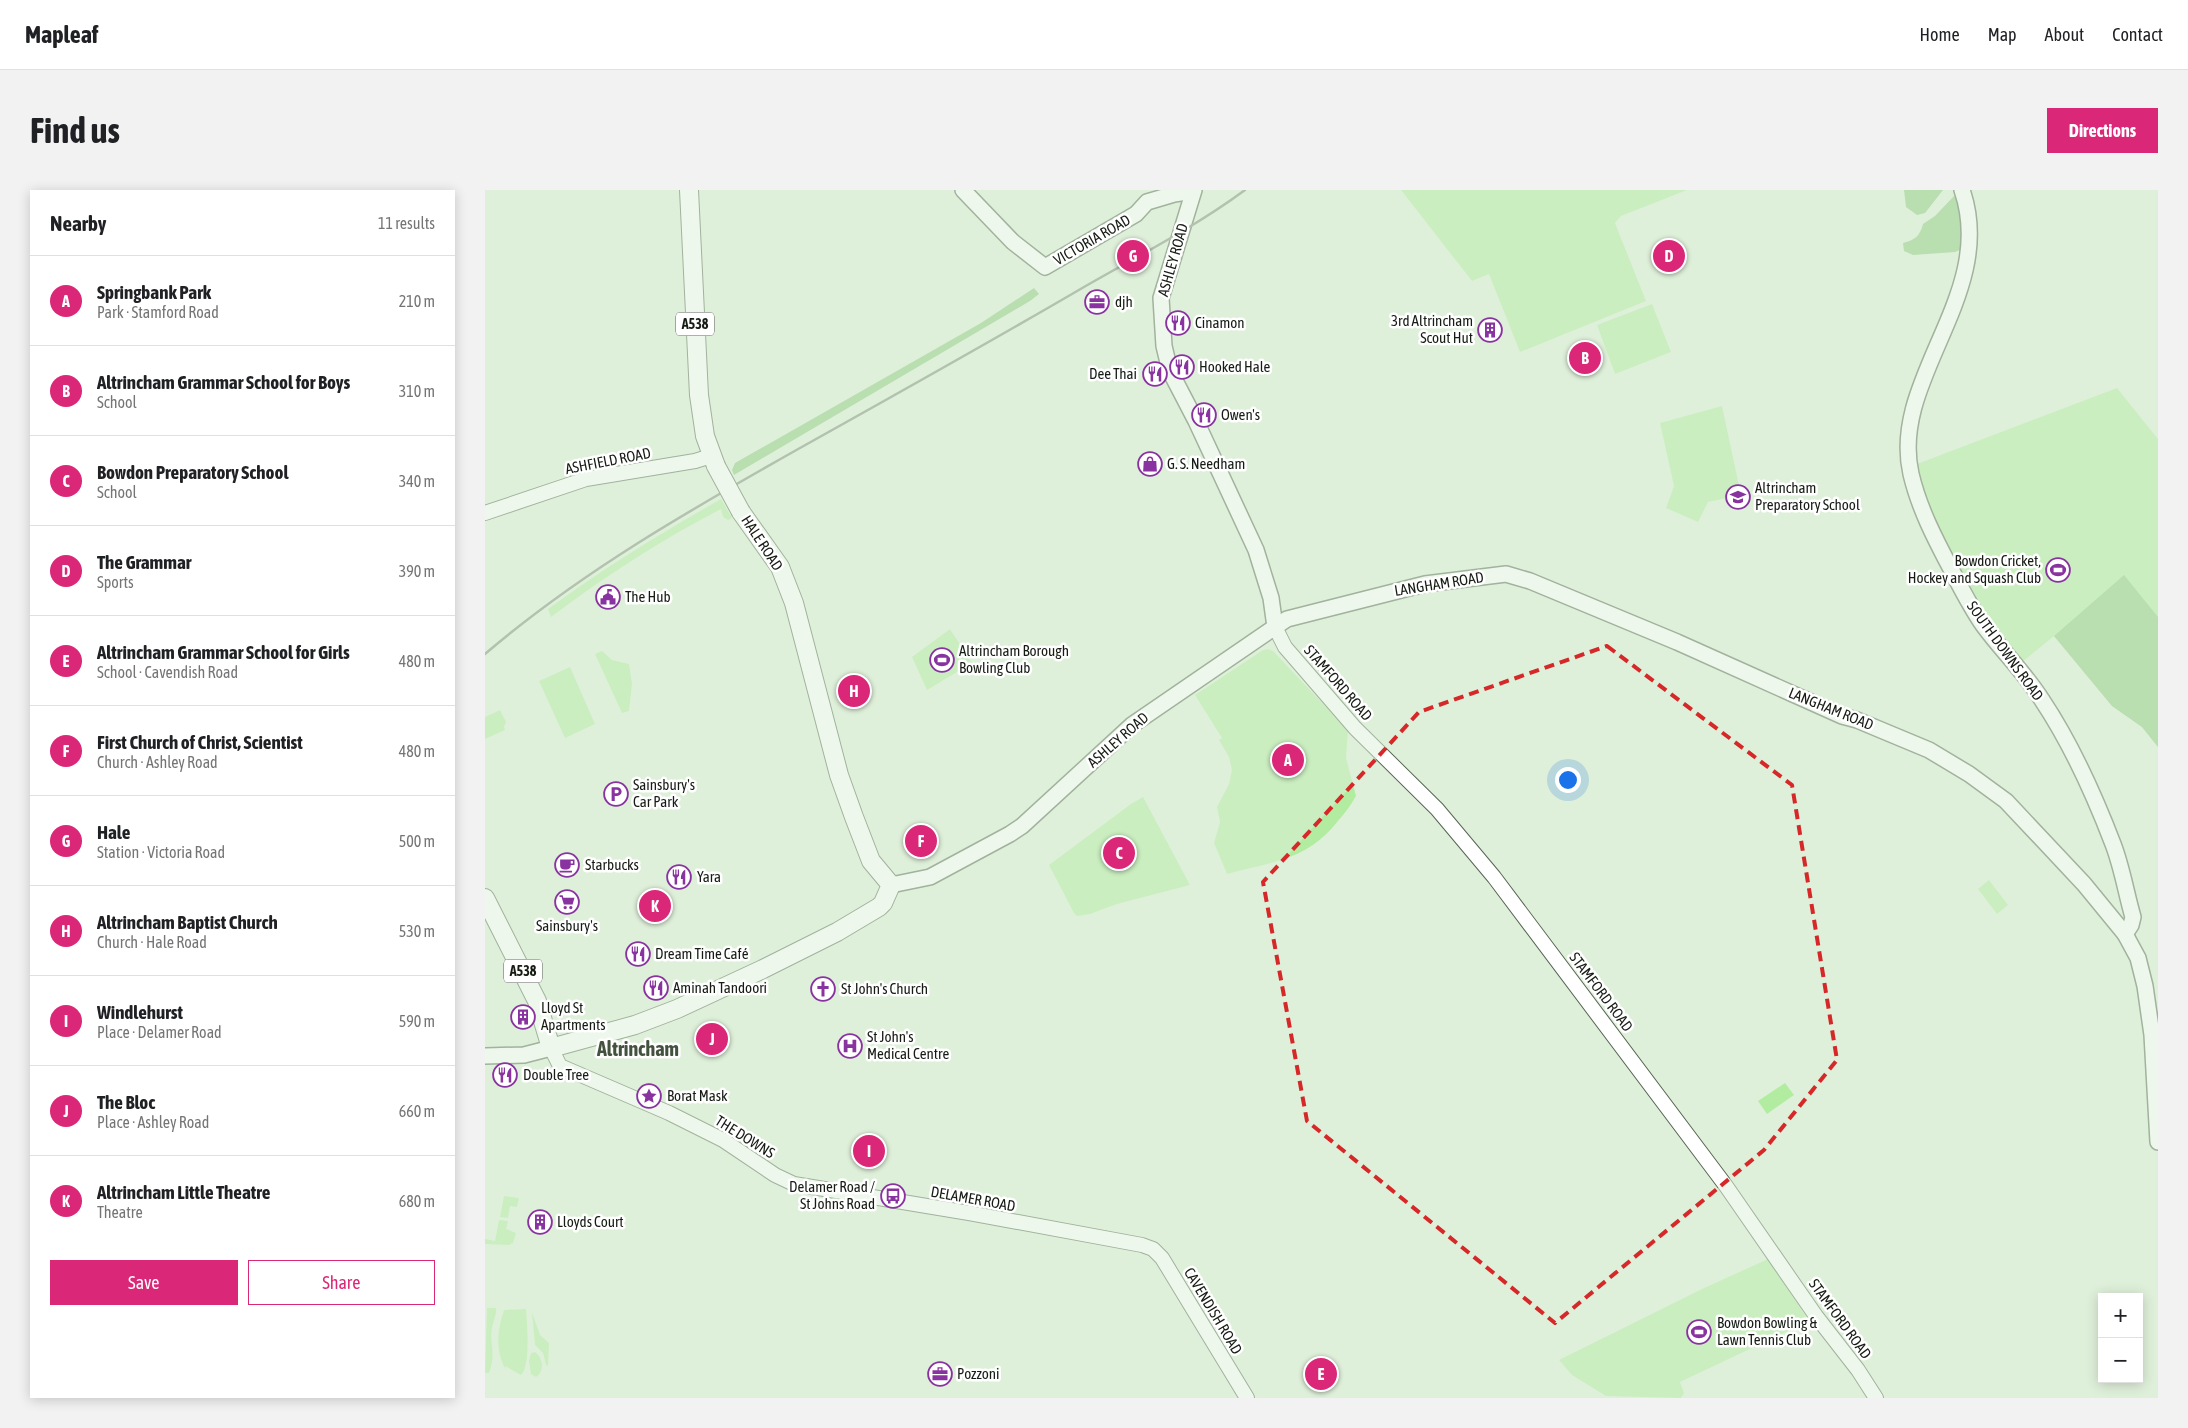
<!DOCTYPE html>
<meta charset="utf-8">
<style>
:root{--surface:#fff;--page:#f2f2f2;--text:#202124;--muted:#757577;--line:#e0e0e0;--accent:#db2777}
body{margin:0;font-family:"Asap Condensed",sans-serif;background:var(--page);color:var(--text)}
.controls{position:absolute;right:15px;bottom:15px;display:grid;overflow:hidden;border-radius:0px;box-shadow:0 2px 12px #0003}
.controls button{width:45px;height:45px;display:grid;place-items:center;padding:0;border:0;border-bottom:1px solid var(--line);background:var(--surface);color:var(--text);font:25px sans-serif}
.you{position:absolute;left:1082px;top:589px;width:18px;height:18px;margin:-12px;border:4px solid #fff;border-radius:50%;background:#1a73e8;box-shadow:0 0 0 8px #1a73e833}
.badge{display:grid;place-items:center;width:32px;height:32px;border-radius:50%;background:var(--accent);color:#fff;font-size:16px;font-weight:700}
.pin{position:absolute;translate:-50% -50%;border:2px solid #fff;box-shadow:0 1px 5px #0006}
.list{margin:0;padding:0;list-style:none}
h2{display:flex;justify-content:space-between;align-items:center;height:65px;margin:0;padding:0 20px;font-size:21px}
h2 small{font-size:16px;font-weight:400;color:var(--muted)}
.list li{display:grid;grid-template-columns:32px 1fr auto;gap:15px;align-items:center;box-sizing:border-box;height:90px;padding:0 20px;border-top:1px solid var(--line)}
.list b{display:block;font-size:19px;white-space:nowrap}
.list p{margin:0;font-size:16px;white-space:nowrap;color:var(--muted)}
.list em{font-size:16px;font-style:normal;color:var(--muted)}
.actions{display:flex;gap:10px;padding:15px 20px}
.actions a{flex:1;padding:11px 0;border:1px solid var(--accent);border-radius:0px;text-align:center;font-size:18px;color:var(--accent)}
.actions .main{background:var(--accent);color:#fff}
.map{position:relative;flex:none;width:1673px;height:1208px;overflow:hidden;border-radius:0px}
header{display:flex;align-items:center;gap:30px;box-sizing:border-box;height:70px;padding:0 25px;background:var(--surface);border-bottom:1px solid var(--line)}
header strong{font-size:24px}
nav{display:flex;gap:28px;margin-inline-start:auto;font-size:18px}
.intro{display:flex;align-items:center;justify-content:space-between;box-sizing:border-box;height:120px;padding:0 30px}
h1{margin:0;font-size:35px}
.button{padding:12px 22px;border-radius:0px;background:var(--accent);color:#fff;font-size:18px;font-weight:700}
main{display:flex;gap:30px;padding:0 30px}
aside{flex:1;background:var(--surface);border-radius:0px;box-shadow:0 2px 12px #0003}
.map>svg:first-child{display:block}
</style>
<header>
<strong>Mapleaf</strong>
<nav><a>Home</a><a>Map</a><a>About</a><a>Contact</a></nav>
</header>
<div class="intro"><h1>Find us</h1><a class="button">Directions</a></div>
<main>
<aside>
<h2>Nearby<small>11 results</small></h2>
<ul class="list">
<li><span class="badge">A</span><div><b>Springbank Park</b><p>Park · Stamford Road</p></div><em>210 m</em></li>
<li><span class="badge">B</span><div><b>Altrincham Grammar School for Boys</b><p>School</p></div><em>310 m</em></li>
<li><span class="badge">C</span><div><b>Bowdon Preparatory School</b><p>School</p></div><em>340 m</em></li>
<li><span class="badge">D</span><div><b>The Grammar</b><p>Sports</p></div><em>390 m</em></li>
<li><span class="badge">E</span><div><b>Altrincham Grammar School for Girls</b><p>School · Cavendish Road</p></div><em>480 m</em></li>
<li><span class="badge">F</span><div><b>First Church of Christ, Scientist</b><p>Church · Ashley Road</p></div><em>480 m</em></li>
<li><span class="badge">G</span><div><b>Hale</b><p>Station · Victoria Road</p></div><em>500 m</em></li>
<li><span class="badge">H</span><div><b>Altrincham Baptist Church</b><p>Church · Hale Road</p></div><em>530 m</em></li>
<li><span class="badge">I</span><div><b>Windlehurst</b><p>Place · Delamer Road</p></div><em>590 m</em></li>
<li><span class="badge">J</span><div><b>The Bloc</b><p>Place · Ashley Road</p></div><em>660 m</em></li>
<li><span class="badge">K</span><div><b>Altrincham Little Theatre</b><p>Theatre</p></div><em>680 m</em></li>
</ul>
<div class="actions"><a class="main">Save</a><a>Share</a></div>
</aside>
<div class="map">
<svg width="1673" height="1208" viewBox="0 0 1673 1208">
<rect width="100%" height="100%" fill="#dff0da"/>
<g fill="#b2eca1">
<path d="M916,0H1202L1136,26L1130,33L1161,111L1035,162L1004,84L987,91Z"/>
<path d="M1167,114L1186,162L1130,184L1112,135Z"/>
<path d="M1632,198L1673,249V557L1657,537L1627,516L1569,446L1536,473C1508,441 1487,405 1467,367C1452,337 1437,308 1432,274Z"/>
<path d="M1237,216L1256,305L1223,312L1213,332L1181,318L1189,296L1175,233Z"/>
<path d="M236,309L247,328L243,330L238,327L236,319C176,350 119,387 66,427L63,419C119,378 176,343 236,309Z"/>
<path d="M465,439L487,473L442,500L427,467Z"/>
<path d="M783,459L788,461L863,540L861,568L871,606C866,615 860,623 853,631C821,671 789,671 742,684L729,653L735,632L732,617L744,594L747,580L744,567L734,550L737,548L710,505L778,460Z"/>
<path d="M117,461L127,470L144,474L147,494L144,521L137,523L110,464Z"/>
<path d="M85,477L110,534L80,548L54,491Z"/>
<path d="M15,520L21,532L19,537L20,540L0,549V527Z"/>
<path d="M658,607L705,695L632,714L605,724L592,726L589,723L564,675L646,614Z"/>
<path d="M1504,690L1523,715L1512,724L1493,699Z"/>
<path d="M1300,893L1309,905L1282,924L1273,911Z"/>
<path d="M19,1006L34,1008L32,1017L25,1016L23,1028L15,1027Z"/>
<path d="M14,1030L23,1031L21,1039L31,1043L28,1053L24,1055L0,1054V1049L10,1051Z"/>
<path d="M1283,1069L1324,1131L1195,1192L1199,1203L1196,1208L1121,1206L1087,1185L1074,1170L1217,1099Z"/>
<path d="M2,1118H11C12,1125 8,1131 7,1138C4,1156 12,1162 4,1183H0Z"/>
<path d="M41,1119C42,1134 46,1175 36,1185L20,1176L21,1180C10,1161 12,1140 19,1120Z"/>
<path d="M47,1122L55,1145L64,1153L63,1176L61,1175L58,1163L50,1155Z"/>
<path d="M50,1162C58,1168 60,1181 51,1187L46,1184L44,1171L46,1163Z"/>
</g>
<g fill="#8cc77b">
<path d="M1419,0H1458L1440,23L1432,25L1421,17Z"/>
<path d="M1469,6C1483,18 1479,44 1477,59L1470,62L1428,65L1419,61L1418,53C1430,50 1435,46 1438,34L1450,26Z"/>
<path d="M549,98L554,104L545,111L249,285L247,280L250,273L496,133Z"/>
<path d="M1639,385L1673,427V557L1657,537L1627,516L1569,446Z"/>
</g>
<g fill="none" stroke-linecap="round" stroke-linejoin="round">
<g stroke="#576653" stroke-width="16">
<g id="tertiary">
<path d="M0,323L101,289L210,271L226,266"/>
<path d="M790,437L800,457L870,538L952,619L1009,687L1241,996L1331,1126L1373,1180L1391,1208"/>
<path d="M66,858L75,876L184,923L238,950L290,985L309,994L484,1023L657,1055L668,1059L677,1068L762,1208"/>
</g>
</g>
<g stroke="#576653" stroke-width="18">
<g id="secondary">
<path d="M478,0L528,52L560,77L651,24L662,12L689,4L708,1"/>
<path d="M709,0L676,108L679,156L685,181L711,231L771,360L786,408L790,437"/>
<path d="M1477,0C1513,104 1404,189 1426,284C1434,318 1450,349 1466,379C1476,398 1486,418 1498,435C1517,461 1540,483 1557,510C1585,552 1610,607 1628,654C1637,677 1641,703 1648,727L1646,735L1640,744"/>
<path d="M406,695L445,687L525,644L537,636L647,535L790,437L802,429L940,394L1021,384L1045,391L1192,452L1357,526L1372,530L1444,560L1484,584L1521,611L1599,694L1640,744L1653,768L1660,796L1667,845L1673,952"/>
<path d="M0,866L39,865L66,858"/>
</g>
</g>
<g stroke="#576653" stroke-width="20">
<g id="primary">
<path d="M204,0L214,205L220,246L231,276"/>
<path d="M0,708L52,811L66,858L150,835L192,819L278,779L352,742L394,717L398,713L406,695L386,671L369,627L354,585L309,413L295,377L256,322"/>
</g>
</g>
<use href="#tertiary" stroke="#fff" stroke-width="14"/>
<use href="#secondary" stroke="#fff" stroke-width="15"/>
<use href="#primary" stroke="#fff" stroke-width="18"/>
<path stroke="#7e897a" stroke-width="2.5" d="M0,464C96,382 205,320 315,258C410,205 505,152 599,97C653,66 710,37 760,0"/>
<g stroke="#576653" stroke-width="20" stroke-linecap="butt">
<path id="primary-bridge" d="M231,276L256,322"/>
</g>
<use href="#primary-bridge" stroke="#fff" stroke-width="18"/>
</g>
<path d="M0 0H1673V1208H0ZM1122,456L1307,595L1352,870L1279,960L1070,1133L822,931L778,692L934,522Z" fill="#dff0da" fill-opacity=".55" fill-rule="evenodd"/>
<path fill="none" stroke="#d62828" stroke-width="4" stroke-dasharray="10 6" stroke-linejoin="round" d="M1122,456L1307,595L1352,870L1279,960L1070,1133L822,931L778,692L934,522Z"/>
<defs>
<g id="office-ring" transform="scale(1.25)"><circle r="9.5" fill="#fff" stroke="#8933a0" stroke-width="1.5"/><path d="M-6-3h4V-5.5h4V-3h4V5H-6ZM-1-4.5V-3h2v-1.5ZM-6 0V1H6V0Z" fill="#8933a0"/></g>
<g id="restaurant-ring" transform="scale(1.25)"><circle r="9.5" fill="#fff" stroke="#8933a0" stroke-width="1.5"/><path d="M-5-6h1v4h1v-4h1v4h1v-4h1v5L-1.5 .5V6h-2V.5L-5-1ZM5-6V6H3V1.5H1.5Q1.5-4 5-6Z" fill="#8933a0"/></g>
<g id="building-ring" transform="scale(1.25)"><circle r="9.5" fill="#fff" stroke="#8933a0" stroke-width="1.5"/><path d="M-4-6H4V6H1V3H-1V6H-4ZM-2.5-4.3h1.7v1.8h-1.7ZM.8-4.3h1.7v1.8H.8ZM-2.5-1h1.7V.8h-1.7ZM.8-1h1.7V.8H.8Z" fill="#8933a0"/></g>
<g id="shop-ring" transform="scale(1.25)"><circle r="9.5" fill="#fff" stroke="#8933a0" stroke-width="1.5"/><path d="M-5-2.5h2.3a2.7 3.5 0 0 1 5.4 0H5L5.5 6h-11ZM-1.5-2.5h3a1.5 2.3 0 0 0-3 0Z" fill="#8933a0"/></g>
<g id="school-ring" transform="scale(1.25)"><circle r="9.5" fill="#fff" stroke="#8933a0" stroke-width="1.5"/><path d="M0-5L7-2L0 1L-7-2ZM-4 1L0 2.5L4 1V4Q0 6-4 4Z" fill="#8933a0"/></g>
<g id="stadium-ring" transform="scale(1.25)"><circle r="9.5" fill="#fff" stroke="#8933a0" stroke-width="1.5"/><path d="M0-5a6.5 5 0 1 0 0 10a6.5 5 0 1 0 0-10ZM-3.5-1.8h7v3.6h-7Z" fill="#8933a0"/></g>
<g id="civic-ring" transform="scale(1.25)"><circle r="9.5" fill="#fff" stroke="#8933a0" stroke-width="1.5"/><path d="M-.6-6.5H3V-4.5H.6V-3L4-1V1h2V6H-6V1h2V-1L-.6-3ZM-1.2 2.5V6h2.4V2.5Z" fill="#8933a0"/></g>
<g id="parking-ring" transform="scale(1.25)"><circle r="9.5" fill="#fff" stroke="#8933a0" stroke-width="1.5"/><path d="M-3.5-5.5H1a3.5 3.5 0 0 1 0 7H-1V5.5H-3.5ZM-1-3.4V-.6H.8a1.4 1.4 0 0 0 0-2.8Z" fill="#8933a0"/></g>
<g id="cafe-ring" transform="scale(1.25)"><circle r="9.5" fill="#fff" stroke="#8933a0" stroke-width="1.5"/><path d="M-5.5-4.5H6V0H3Q3 3.5 0 3.5H-2.5Q-5.5 3.5-5.5 0ZM3-3.2v2h1.7v-2ZM-6 4.5H4V6H-6Z" fill="#8933a0"/></g>
<g id="supermarket-ring" transform="scale(1.25)"><circle r="9.5" fill="#fff" stroke="#8933a0" stroke-width="1.5"/><path d="M-6-5.5h2.5l.6 2H6L4.5 2H-2.5L-4.4-4H-6ZM-1.5 3.2a1.3 1.3 0 1 0 .1 0ZM3 3.2a1.3 1.3 0 1 0 .1 0Z" fill="#8933a0"/></g>
<g id="church-ring" transform="scale(1.25)"><circle r="9.5" fill="#fff" stroke="#8933a0" stroke-width="1.5"/><path d="M-1.2-6h2.4v3.5h3.3v2.4h-3.3V6h-2.4V-.1h-3.3v-2.4h3.3Z" fill="#8933a0"/></g>
<g id="hospital-ring" transform="scale(1.25)"><circle r="9.5" fill="#fff" stroke="#8933a0" stroke-width="1.5"/><path d="M-5-5h3v3.5h4V-5h3V5h-3V1.5h-4V5h-3Z" fill="#8933a0"/></g>
<g id="sight-ring" transform="scale(1.25)"><circle r="9.5" fill="#fff" stroke="#8933a0" stroke-width="1.5"/><path d="M0-6L1.8-2.2L6-1.7L2.9 1.2L3.7 5.4L0 3.3L-3.7 5.4L-2.9 1.2L-6-1.7L-1.8-2.2Z" fill="#8933a0"/></g>
<g id="bus-ring" transform="scale(1.25)"><circle r="9.5" fill="#fff" stroke="#8933a0" stroke-width="1.5"/><path d="M-5-6H5V4H4V6H2V4H-2V6H-4V4H-5ZM-3.5-4V0h7V-4ZM-3.5 1.2v1.5H-2V1.2ZM2 1.2v1.5H3.5V1.2Z" fill="#8933a0"/></g>
</defs>
<g fill-rule="evenodd">
<use href="#office-ring" x="612" y="112"/>
<use href="#restaurant-ring" x="693" y="133"/>
<use href="#building-ring" x="1005" y="140"/>
<use href="#restaurant-ring" x="697" y="177"/>
<use href="#restaurant-ring" x="670" y="184"/>
<use href="#restaurant-ring" x="719" y="225"/>
<use href="#shop-ring" x="665" y="274"/>
<use href="#school-ring" x="1253" y="307"/>
<use href="#stadium-ring" x="1573" y="380"/>
<use href="#civic-ring" x="123" y="407"/>
<use href="#stadium-ring" x="457" y="470"/>
<use href="#parking-ring" x="131" y="604"/>
<use href="#cafe-ring" x="82" y="675"/>
<use href="#restaurant-ring" x="194" y="687"/>
<use href="#supermarket-ring" x="82" y="712"/>
<use href="#restaurant-ring" x="153" y="764"/>
<use href="#restaurant-ring" x="171" y="798"/>
<use href="#church-ring" x="338" y="799"/>
<use href="#building-ring" x="38" y="827"/>
<use href="#hospital-ring" x="365" y="856"/>
<use href="#restaurant-ring" x="20" y="885"/>
<use href="#sight-ring" x="164" y="906"/>
<use href="#bus-ring" x="408" y="1006"/>
<use href="#building-ring" x="55" y="1032"/>
<use href="#stadium-ring" x="1214" y="1142"/>
<use href="#office-ring" x="455" y="1184"/>
</g>
<g text-anchor="middle" stroke-width="5" stroke-linejoin="round" paint-order="stroke">
<g fill="#fff" stroke="#5c605a" stroke-width="1">
<rect x="191" y="122.5" width="38" height="23" rx="4"/>
<rect x="19" y="769.5" width="38" height="23" rx="4"/>
</g>
<g font-size="14" font-weight="bold" fill="#161c14">
<text x="210" y="139">A538</text>
<text x="38" y="786">A538</text>
</g>
<g font-size="15" fill="#161c14" stroke="#fff">
<text transform="translate(607 50) rotate(-30)" y="5">VICTORIA ROAD</text>
<text transform="translate(688 70) rotate(-74)" y="5">ASHLEY ROAD</text>
<text transform="translate(123 271) rotate(-11)" y="5">ASHFIELD ROAD</text>
<text transform="translate(277 353) rotate(57)" y="5">HALE ROAD</text>
<text transform="translate(954 394) rotate(-9)" y="5">LANGHAM ROAD</text>
<text transform="translate(1520 461) rotate(54)" y="5">SOUTH DOWNS ROAD</text>
<text transform="translate(853 493) rotate(49)" y="5">STAMFORD ROAD</text>
<text transform="translate(1346 519) rotate(22)" y="5">LANGHAM ROAD</text>
<text transform="translate(633 550) rotate(-41)" y="5">ASHLEY ROAD</text>
<text transform="translate(1116 802) rotate(53)" y="5">STAMFORD ROAD</text>
<text transform="translate(260 947) rotate(32)" y="5">THE DOWNS</text>
<text transform="translate(488 1009) rotate(10)" y="5">DELAMER ROAD</text>
<text transform="translate(728 1121) rotate(59)" y="5">CAVENDISH ROAD</text>
<text transform="translate(1355 1129) rotate(54)" y="5">STAMFORD ROAD</text>
</g>
<g font-size="15" fill="#161c14" stroke="#fff" text-anchor="start">
<text x="630" y="117">djh</text>
<text x="988" y="136" text-anchor="end">3rd Altrincham<tspan x="988" dy="17">Scout Hut</tspan></text>
<text x="710" y="138">Cinamon</text>
<text x="714" y="182">Hooked Hale</text>
<text x="652" y="189" text-anchor="end">Dee Thai</text>
<text x="736" y="230">Owen's</text>
<text x="682" y="279">G. S. Needham</text>
<text x="1270" y="303">Altrincham<tspan x="1270" dy="17">Preparatory School</tspan></text>
<text x="1556" y="376" text-anchor="end">Bowdon Cricket,<tspan x="1556" dy="17">Hockey and Squash Club</tspan></text>
<text x="140" y="412">The Hub</text>
<text x="474" y="466">Altrincham Borough<tspan x="474" dy="17">Bowling Club</tspan></text>
<text x="148" y="600">Sainsbury's<tspan x="148" dy="17">Car Park</tspan></text>
<text x="100" y="680">Starbucks</text>
<text x="212" y="692">Yara</text>
<text x="82" y="741" text-anchor="middle">Sainsbury's</text>
<text x="170" y="769">Dream Time Café</text>
<text x="188" y="803">Aminah Tandoori</text>
<text x="356" y="804">St John's Church</text>
<text x="56" y="823">Lloyd St<tspan x="56" dy="17">Apartments</tspan></text>
<text x="382" y="852">St John's<tspan x="382" dy="17">Medical Centre</tspan></text>
<text x="38" y="890">Double Tree</text>
<text x="182" y="911">Borat Mask</text>
<text x="390" y="1002" text-anchor="end">Delamer Road /<tspan x="390" dy="17">St Johns Road</tspan></text>
<text x="72" y="1037">Lloyds Court</text>
<text x="1232" y="1138">Bowdon Bowling &amp;<tspan x="1232" dy="17">Lawn Tennis Club</tspan></text>
<text x="472" y="1189">Pozzoni</text>
</g>
<g font-size="20" font-weight="bold" fill="#43513f" stroke="#fff">
<text x="153" y="866">Altrincham</text>
</g>
</g>
</svg>
<div class="controls">
<button>+</button>
<button>−</button>
</div>
<div class="you"></div>
<div class="pin badge" style="left:803px;top:570px">A</div>
<div class="pin badge" style="left:1100px;top:168px">B</div>
<div class="pin badge" style="left:634px;top:663px">C</div>
<div class="pin badge" style="left:1184px;top:66px">D</div>
<div class="pin badge" style="left:836px;top:1184px">E</div>
<div class="pin badge" style="left:436px;top:651px">F</div>
<div class="pin badge" style="left:648px;top:66px">G</div>
<div class="pin badge" style="left:369px;top:501px">H</div>
<div class="pin badge" style="left:384px;top:961px">I</div>
<div class="pin badge" style="left:227px;top:849px">J</div>
<div class="pin badge" style="left:170px;top:716px">K</div>
</div>
</main>
